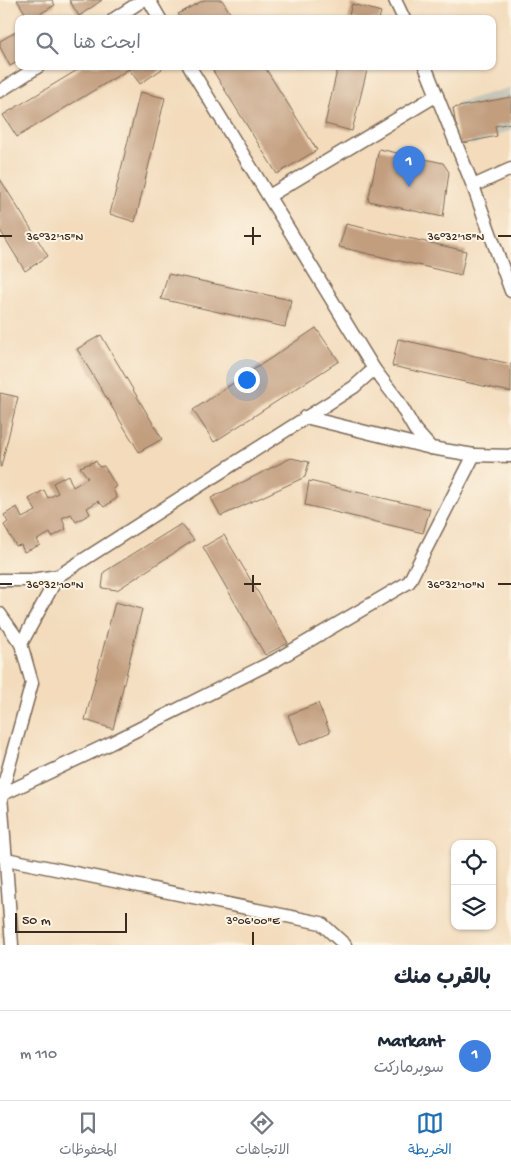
<!DOCTYPE html>
<html lang="ar">
<meta charset="utf-8">
<style>
:root{--surface:#fff;--page:#f6f6f7;--text:#1f2937;--muted:#747a83;--line:#e0e1e3;--accent:#1f6fb2}
body{margin:0;font-family:"Gochi Hand","Playpen Sans Arabic",sans-serif;background:var(--page);color:var(--text);direction:rtl}
.controls{position:absolute;right:15px;bottom:15px;display:grid;overflow:hidden;border-radius:10px;box-shadow:0 1px 4px #0004}
.controls button{width:45px;height:45px;display:grid;place-items:center;padding:0;border:0;border-bottom:1px solid var(--line);background:var(--surface);color:var(--text);font:25px sans-serif}
.scale{position:absolute;left:15px;bottom:12px;width:112px;box-sizing:border-box;padding-left:5px;border:2px solid #3b2a1e;border-top:0;font-size:14px;line-height:18px;white-space:nowrap;color:#3b2a1e;-webkit-text-stroke:4px #fcf5e5;paint-order:stroke}
.you{position:absolute;left:246px;top:379px;width:18px;height:18px;margin:-12px;border:4px solid #fff;border-radius:50%;background:#1a73e8;box-shadow:0 0 0 8px #1a73e833}
.badge{display:grid;place-items:center;width:32px;height:32px;border-radius:50%;background:var(--accent);color:#fff;font-size:16px;font-weight:700}
.pin{position:absolute;translate:-50% -41px;filter:drop-shadow(0 1px 2px #0008)}
.pin::after{content:'';position:absolute;top:26px;width:18px;height:15px;background:inherit;clip-path:polygon(0 0,100% 0,50% 100%)}
.list{margin:0;padding:0;list-style:none}
h2{display:flex;justify-content:space-between;align-items:center;height:65px;margin:0;padding:0 20px;font-size:21px}
h2 small{font-size:16px;font-weight:400;color:var(--muted)}
.list li{display:grid;grid-template-columns:32px 1fr auto;gap:15px;align-items:center;box-sizing:border-box;height:90px;padding:0 20px;border-top:1px solid var(--line)}
.list b{display:block;font-size:19px;white-space:nowrap}
.list p{margin:0;font-size:16px;white-space:nowrap;color:var(--muted)}
.list em{font-size:16px;font-style:normal;color:var(--muted)}
.icon{flex:none;width:28px;height:28px;fill:none;stroke:currentColor;stroke-width:2;stroke-linecap:round;stroke-linejoin:round}
.map{position:relative;flex:none;width:511px;height:945px;overflow:hidden;direction:ltr}
.search{position:absolute;background:var(--surface);box-shadow:0 1px 4px #0004;left:15px;right:15px;top:15px;height:55px;display:flex;align-items:center;gap:12px;box-sizing:border-box;padding:0 18px;border-radius:10px;color:var(--muted);font-size:19px}
.sheet{height:155px;background:var(--surface)}
nav{display:flex;justify-content:space-around;align-items:center;box-sizing:border-box;height:70px;border-top:1px solid var(--line);background:var(--surface);font-size:14px;color:var(--muted)}
nav a{display:grid;justify-items:center;gap:2px}
nav .on{color:var(--accent)}
.map>svg:first-child{display:block}
</style>
<div class="map">
<svg width="511" height="945" viewBox="0 0 511 945">
<rect width="100%" height="100%" fill="#fcf5e5"/>
<filter id="ink" filterUnits="userSpaceOnUse"><feTurbulence type="fractalNoise" baseFrequency=".02" numOctaves="2"/><feDisplacementMap in="SourceGraphic" scale="10" xChannelSelector="R" yChannelSelector="G"/><feConvolveMatrix kernelMatrix="1 2 1 2 8 2 1 2 1" color-interpolation-filters="sRGB"/></filter>
<filter id="wash" filterUnits="userSpaceOnUse"><feTurbulence type="fractalNoise" baseFrequency=".0096" numOctaves="4" result="noise"/><feDisplacementMap in="SourceGraphic" scale="20" xChannelSelector="R" yChannelSelector="G"/><feGaussianBlur stdDeviation="1.12" result="paint"/><feColorMatrix in="noise" values="0 0 0 0 0 0 0 0 0 0 0 0 0 0 0 0 0 1.4 0 .05"/><feComposite in="paint" operator="in"/></filter>
<g filter="url(#wash)">
<rect width="100%" height="100%" fill="#f3dbbc"/>
<path fill="#c5c5b8" d="M511,87V130L472,145L456,103Z"/>
<g id="blocks">
<g fill="#c29e7f">
<path d="M17,0H52L55,5L31,19H29Z"/>
<path d="M69,0H102L79,16Z"/>
<path d="M204,0H222L234,19H181L178,14Z"/>
<path d="M352,4L381,12L379,19H348Z"/>
<path d="M19,30V61L10,66L0,47V41Z"/>
<path d="M84,66H161L162,69L140,84L129,69L17,137L3,115Z"/>
<path d="M210,66H264L317,150L277,174Z"/>
<path d="M338,66H368L352,131L325,124Z"/>
<path d="M140,92L165,98L135,222L110,214Z"/>
<path d="M511,97V123L495,126L497,136L459,144L453,108Z"/>
<path d="M379,149L443,163L449,172L443,217L368,201Z"/>
<path d="M0,179L48,256L25,271L0,230Z"/>
<path d="M346,224L466,251L461,275L339,247Z"/>
<path d="M168,274L291,300L285,327L161,299Z"/>
<path d="M316,328L339,361L214,442L193,410Z"/>
<path d="M101,335L162,439L139,452L77,349Z"/>
<path d="M398,339L511,364V392L392,366Z"/>
<path d="M0,393L18,397L1,467H0Z"/>
<path d="M291,458L309,462L305,477L221,516L211,498Z"/>
<path d="M96,461L99,467L104,466L116,486L113,489L117,498L104,507L98,501L87,508L90,514L76,522L71,514L62,518L66,529L52,537L50,533L37,540L40,545L24,552L21,545L16,546L4,525L8,522L4,515L17,507L22,518L36,511L29,499L44,490L48,498L58,493L53,483L68,475L73,487L88,478L80,467Z"/>
<path d="M309,481L430,509L423,533L305,505Z"/>
<path d="M181,524L194,540L117,590L102,588L104,572Z"/>
<path d="M224,535L288,643L265,655L203,547Z"/>
<path d="M115,602L142,609L113,729L85,720Z"/>
<path d="M318,703L330,732L300,745L288,715Z"/>
</g>
</g>
</g>
<g filter="url(#ink)">
<use href="#blocks" fill-opacity="0" stroke="#7b6855" stroke-width="1"/>
<g fill="none" stroke-linecap="round" stroke-linejoin="round">
<g stroke="#7b6855" stroke-width="15">
<g id="street">
<path d="M149,0L160,19"/>
<path d="M395,0L404,19"/>
<path d="M114,19L143,0"/>
<path d="M189,66L374,369"/>
<path d="M425,66L473,186L511,291"/>
<path d="M0,91L39,66"/>
<path d="M473,186L511,169"/>
<path d="M269,196L437,95"/>
<path d="M305,417L431,448"/>
<path d="M0,580H31L58,576L354,387L374,369L397,399L415,430L431,448L474,455"/>
<path d="M0,614L21,644L32,683L1,795L12,945"/>
<path d="M21,644L58,576"/>
<path d="M1,795L111,743L276,660L409,582L474,455L511,456"/>
<path d="M0,855L6,859L321,923L345,945"/>
</g>
</g>
<use href="#street" stroke="#fff" stroke-width="12"/>
</g>
</g>
<path fill="none" stroke="#3b2a1e" stroke-width="2" d="M253,227V245M0,236H12M244,236H261M498,236H511M253,575V592M0,584H12M244,584H261M498,584H511M253,932V945"/>
<g font-size="12" text-anchor="middle" fill="#3b2a1e" stroke="#fcf5e5" stroke-width="4" stroke-linejoin="round" paint-order="stroke">
<text x="55" y="240">36°32'15"N</text>
<text x="456" y="240">36°32'15"N</text>
<text x="55" y="588">36°32'10"N</text>
<text x="456" y="588">36°32'10"N</text>
<text x="253" y="924">3°06'00"E</text>
</g>
</svg>
<div class="controls">
<button><svg class="icon" aria-label="locate" viewBox="0 0 24 24"><circle cx="12" cy="12" r="6"/><path d="M12 2v4M12 18v4M2 12h4M18 12h4"/></svg></button>
<button><svg class="icon" aria-label="layers" viewBox="0 0 24 24"><path d="M12 4l9 5-9 5-9-5zM3 14l9 5 9-5"/></svg></button>
</div>
<div class="scale">50 m</div>
<div class="you"></div>
<div class="pin badge" style="left:409px;top:187px;background:#3f7fe0">1</div>
<div class="search"><svg class="icon" aria-label="search" viewBox="0 0 24 24"><circle cx="10" cy="10" r="6"/><path d="M15 15l6 6"/></svg>ابحث هنا</div>
</div>
<section class="sheet">
<h2>بالقرب منك<small></small></h2>
<ul class="list">
<li><span class="badge" style="background:#3f7fe0">1</span><div><b>Markant</b><p>سوبرماركت</p></div><em>110 m</em></li>
</ul>
</section>
<nav>
<a class="on"><svg class="icon" aria-label="map" viewBox="0 0 24 24"><path d="M3 6l6-2 6 2 6-2v14l-6 2-6-2-6 2zM9 4v14M15 6v14"/></svg>الخريطة</a>
<a><svg class="icon" aria-label="directions" viewBox="0 0 24 24"><path d="M12 3l9 9-9 9-9-9zM9 14v-3h6M13 9l2 2-2 2"/></svg>الاتجاهات</a>
<a><svg class="icon" aria-label="saved" viewBox="0 0 24 24"><path d="M7 4h10v16l-5-4-5 4z"/></svg>المحفوظات</a>
</nav>
